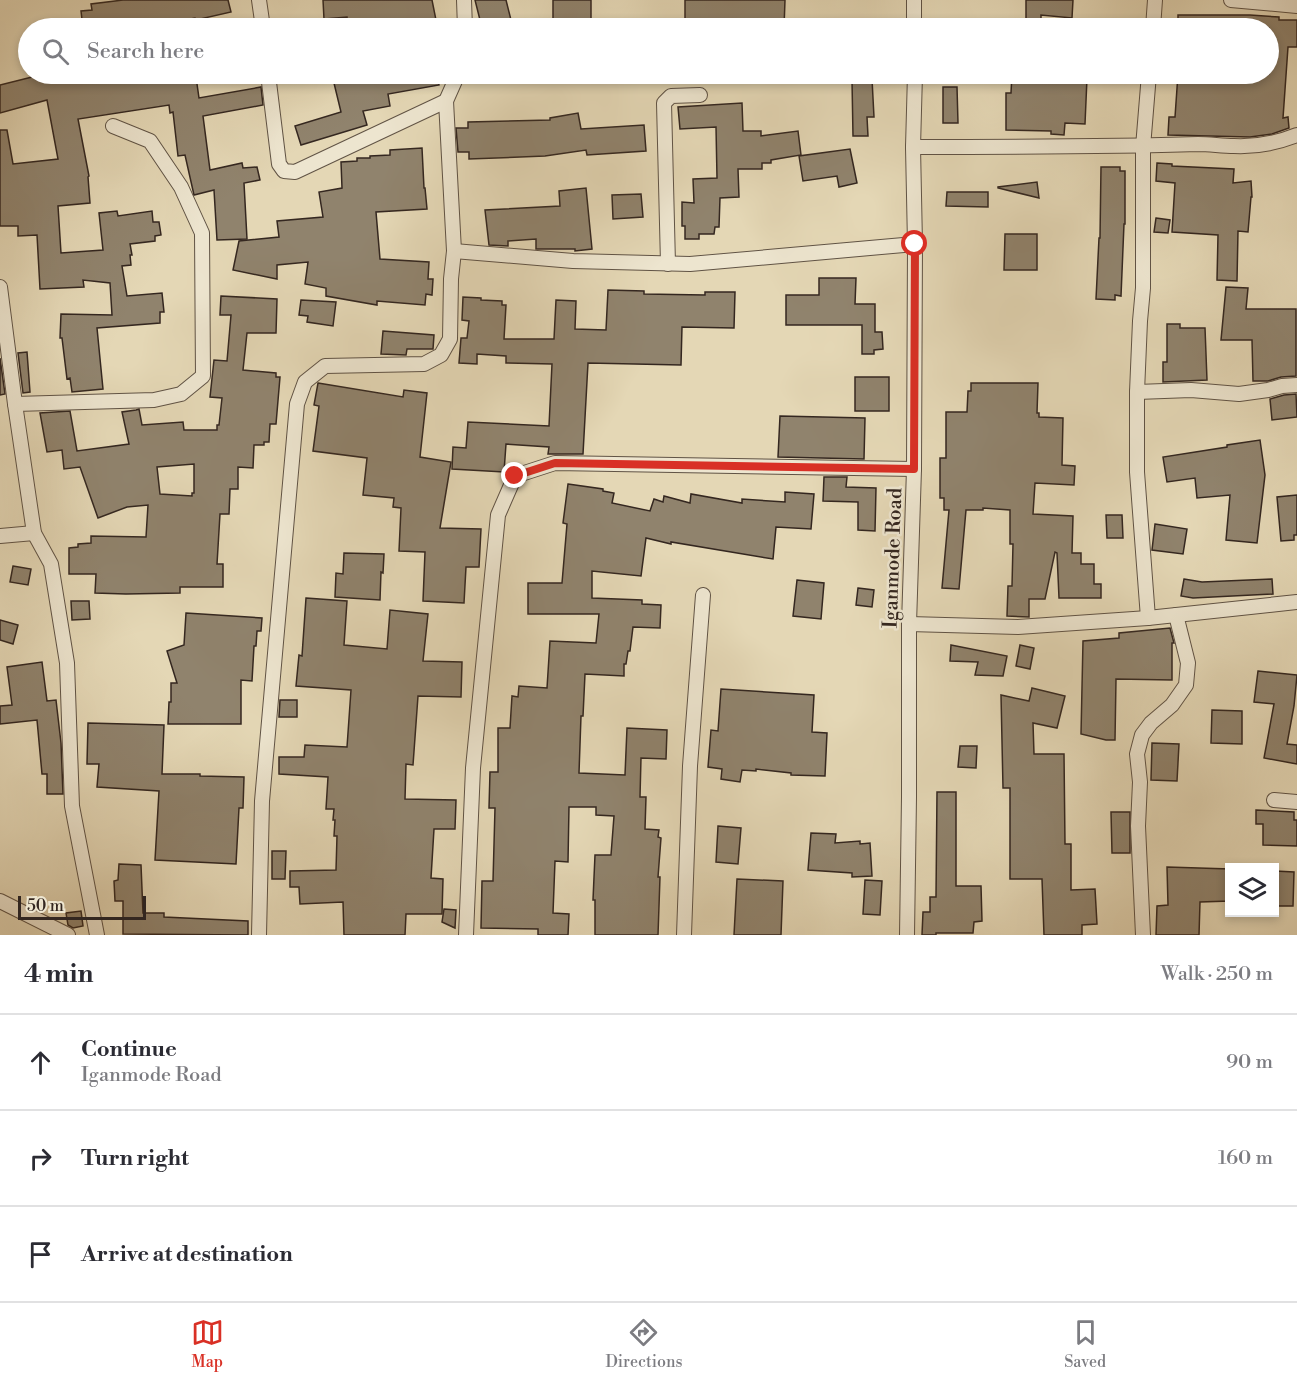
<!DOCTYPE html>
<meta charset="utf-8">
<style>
:root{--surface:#fff;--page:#f7f7f7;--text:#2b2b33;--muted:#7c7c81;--line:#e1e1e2;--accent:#d93025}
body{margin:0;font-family:"Libre Bodoni",serif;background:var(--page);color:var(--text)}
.controls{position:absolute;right:18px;bottom:18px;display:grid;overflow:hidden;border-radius:0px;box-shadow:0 3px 9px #0003}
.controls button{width:54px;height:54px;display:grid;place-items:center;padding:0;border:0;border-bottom:2px solid var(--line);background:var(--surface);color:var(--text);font:30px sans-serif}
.scale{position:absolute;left:18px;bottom:15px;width:128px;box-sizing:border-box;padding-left:6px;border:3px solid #342720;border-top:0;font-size:16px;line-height:21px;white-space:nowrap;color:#342720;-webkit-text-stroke:4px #ede5cf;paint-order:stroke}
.stop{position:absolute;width:18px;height:18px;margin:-14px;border:4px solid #d93025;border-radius:50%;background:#fff}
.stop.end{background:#d93025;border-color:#fff;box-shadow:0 2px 6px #0008}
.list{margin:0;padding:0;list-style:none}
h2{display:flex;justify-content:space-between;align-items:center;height:78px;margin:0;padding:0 24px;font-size:26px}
h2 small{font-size:20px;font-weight:400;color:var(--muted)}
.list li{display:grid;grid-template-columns:39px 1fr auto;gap:18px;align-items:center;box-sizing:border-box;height:96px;padding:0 24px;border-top:2px solid var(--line)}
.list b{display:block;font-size:22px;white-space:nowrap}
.list p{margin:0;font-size:20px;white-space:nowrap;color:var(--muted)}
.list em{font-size:20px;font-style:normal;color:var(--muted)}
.icon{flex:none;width:33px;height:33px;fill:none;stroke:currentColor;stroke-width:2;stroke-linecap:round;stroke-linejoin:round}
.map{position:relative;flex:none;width:1297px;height:935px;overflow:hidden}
.search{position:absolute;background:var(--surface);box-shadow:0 3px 9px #0003;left:18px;right:18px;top:18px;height:66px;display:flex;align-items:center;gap:15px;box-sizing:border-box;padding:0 21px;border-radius:33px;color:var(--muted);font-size:22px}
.sheet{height:366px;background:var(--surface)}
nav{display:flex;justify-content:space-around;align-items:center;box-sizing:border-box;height:84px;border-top:2px solid var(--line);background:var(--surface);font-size:16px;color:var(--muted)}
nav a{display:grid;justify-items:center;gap:3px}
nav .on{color:var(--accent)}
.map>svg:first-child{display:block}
</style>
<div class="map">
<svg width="1297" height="935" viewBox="0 0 1297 935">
<rect width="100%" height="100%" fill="#e4d7b5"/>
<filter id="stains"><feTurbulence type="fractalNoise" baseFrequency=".00333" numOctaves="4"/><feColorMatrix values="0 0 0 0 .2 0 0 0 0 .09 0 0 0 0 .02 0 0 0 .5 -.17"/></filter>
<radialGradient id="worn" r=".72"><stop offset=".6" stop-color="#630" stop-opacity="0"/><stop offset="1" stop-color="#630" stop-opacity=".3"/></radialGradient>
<g fill="#90836d" stroke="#342720" stroke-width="1.5" fill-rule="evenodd">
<path d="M123,0H228L231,12L196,20L195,18L154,26V28H83L81,11L92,10L91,4Z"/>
<path d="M323,0H432L436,20H433L435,28H348L347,17L324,19Z"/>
<path d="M475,0H506L513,28H482Z"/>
<path d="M553,0H591V28H568V21H553Z"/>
<path d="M685,0H785L784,28H685Z"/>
<path d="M1026,0H1073L1072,18L1041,15V28H1026Z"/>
<path d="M1178,15H1250L1279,17V20H1297V47H1288L1283,118L1288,117L1289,128L1272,134L1250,137L1168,135L1169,117H1175L1178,74H1269V28H1178Z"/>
<path d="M44,74H69L71,78L96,74H161L162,82L196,77L199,98L261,87L263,105L203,116L210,170L242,163L243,168L257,167L260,180L244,183L247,239L217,240L214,190L194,195L185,155L178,156L173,112L170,113L169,105L78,119L89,176L88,177L90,203L58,206L61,253L103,250L99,213L117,211L118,216L152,211L153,222H159L161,235L155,236V241L130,244L132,255H130L131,265L122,266L127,296L162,293L164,312H160V323L97,328L103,389L72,392L70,378L67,379L62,338H60L61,314L112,315L110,283L83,280L84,287L40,289L37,235L18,236V226H0V130H7L13,164L58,159L47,100L0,113V85Z"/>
<path d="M334,74H437L439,85L388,94L390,106L363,111L367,125L301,145L295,126L341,112L333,79H335Z"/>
<path d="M1012,74H1065V77L1087,78L1085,124L1065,123L1064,135L1051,134V131L1006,130V93H1011Z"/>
<path d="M872,79L874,117H867L868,136H853L852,80Z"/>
<path d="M943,87H957L958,123H943Z"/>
<path d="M742,103L743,131H761V136L798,131L801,155L771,160V163H762V169H738L739,197L720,198L719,227H715L714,234H699V239H685V226H682V202L694,203L693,179L717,178L716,127L680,129L678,107Z"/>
<path d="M578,113L581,129L644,125L646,151L587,155L586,150L545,156L469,159V152H458L456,128H468V122L550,120V118Z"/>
<path d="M422,148L424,188H425L427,209L376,212L380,259L429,262L428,279H433L432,295L426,294L425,305L377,301V305L326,296V288L305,284L308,262L277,265V279L233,270L239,241L279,237L277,221L323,217L319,192L342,188L341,162L357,161V158H370V156L390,155V150Z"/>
<path d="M850,149L857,183L839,187L837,176L803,181L799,156Z"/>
<path d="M1157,163L1172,164V166L1234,169L1233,183L1251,181L1252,197H1251L1248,232L1238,231L1237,281L1217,280L1218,235L1172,232L1175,183L1156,181Z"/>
<path d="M1101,167H1120V171H1125V224H1124L1121,296L1115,295V300L1096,299L1099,238H1100Z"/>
<path d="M1037,182L1039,198L998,188V187Z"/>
<path d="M586,188L592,249L575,251V249H536V239L508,241V246L489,245L485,210L560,206L559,191Z"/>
<path d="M947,192H988V207L946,206Z"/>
<path d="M641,194L643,217L613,219L612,195Z"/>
<path d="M1156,218L1170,220L1168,233L1154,232Z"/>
<path d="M1005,234H1037V270H1004Z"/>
<path d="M819,278H856L855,304H875V332H882L883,349L874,350V354H862V325H786V295H819Z"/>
<path d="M1226,287L1248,288L1246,309H1296V376L1281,377L1268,381H1253L1252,340H1221Z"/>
<path d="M608,290L644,291V294L705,295V292H735L734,328L682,327L681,365L588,363L583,454H548L549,447L506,444L504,472L452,469L453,447L466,448L468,422L549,426L552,364L506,363V356L477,354V364L459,363L461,338H467L469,321L462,320L463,297L481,298V300L502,301V305H506L504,339H554L556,300L576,301L575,329L606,330Z"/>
<path d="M221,296L277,299L276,333H247L243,370L276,373V377H280L276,424H270L269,442H264V445H254L253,468L238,467V489H230L229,514H220L217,564H223V587H180V593L126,594L95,593L96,574H69V548L78,547V544L91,543V536L146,537L148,505L127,507L98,518L80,467L64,469L62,450L47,452L40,413L70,411L77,451L129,444L122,412L136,410L139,409L142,425L183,422L184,430H217V425H219L222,398L210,397L214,360L227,361L231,315H220ZM194,464V493H192V496L160,494L157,467Z"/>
<path d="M301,300L336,302L333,326L307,322L308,316L299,315Z"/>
<path d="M1167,324H1180V328H1205L1207,380L1163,382V362H1167Z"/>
<path d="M383,331L434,335L433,349H407L406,355L381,354Z"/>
<path d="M27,352L30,392L23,393L18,353Z"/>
<path d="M0,358L5,394L0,395Z"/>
<rect x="855" y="377" width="34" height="34"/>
<path d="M318,383L403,397L404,390L427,393L420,457L451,462L440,528L481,529L479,567H466L464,603L423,601L425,552L399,551L401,508L393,507L394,498L363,495L367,458L313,451L319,406L314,405Z"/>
<path d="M971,383H1038L1037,413H1039V417L1063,418L1062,465L1075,466L1074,485L1035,483L1033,514L1073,516L1072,553H1081V564H1094V584H1101V598H1059L1057,553L1055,552L1045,599H1029V617L1007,616L1008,586H1012L1013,544H1010V510L983,508V510H966L959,589L942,588L949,510H944V498H940V458H946V412H967L968,391H971Z"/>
<path d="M1296,394L1297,417L1272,420L1270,399L1284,395Z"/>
<path d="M780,416L865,418L864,459L778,457Z"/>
<path d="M1260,440L1265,475L1257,543L1226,540L1230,495L1197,498L1195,478L1167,482L1163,457L1227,447V445Z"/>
<path d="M824,477H847L846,487L876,488L875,531L858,530V502L823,501Z"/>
<path d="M568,484L603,489V491L614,493L612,503L650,511L654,499L663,502L664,496L690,503L691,494L742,503V499L785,502V492L814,494L811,529L776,527L773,559L671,542V544L646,538L641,576L592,571V598L642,600V604L661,605L660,628L633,627L630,651H628L626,664H624V676L585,674L583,716H581L579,773L625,775L627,728L667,730L666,759L641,758L640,797H646L645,829L659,830L658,837L661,838L658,877H660L658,935H595V900H593L595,855H611L614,816L596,815V807H569L568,862L555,861L553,913L569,914L568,935H538V929L481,928L482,881H493L495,808H489L490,772H498V728H510L512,696L518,697L519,686L547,688L550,641L596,643L599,614H528V583H562L567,524L563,523Z"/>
<path d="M1297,495V535H1294V540L1281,541L1277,497Z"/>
<path d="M1106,515H1122L1123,538H1107Z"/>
<path d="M1155,524L1187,529L1183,554L1152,550Z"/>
<path d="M344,553L384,554L383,573L381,572L380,600L335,597L336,573L343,574Z"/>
<path d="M13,566L31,569L28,585L10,582Z"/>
<path d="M1184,579L1202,582L1272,579L1273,594L1193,598L1181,596Z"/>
<path d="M797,580L824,583L821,619L793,616Z"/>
<path d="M858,588L874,590L872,607L856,605Z"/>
<path d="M306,598L347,601L344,645L387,649L390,610L428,614L423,661L462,662L461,697L418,696L413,765L406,764L405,799L456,800L455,829H434L431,878L443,879L442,914H406L405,935H344L343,902L300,904L299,887H290V871L336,870L337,836H334L335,820H333L334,809H326L328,777L279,774V757H304L305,745L347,747L351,690L296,686L299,655L302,656Z"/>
<path d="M71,601H89L90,619L72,620Z"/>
<path d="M186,613L262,618L261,631H257L256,646H254L252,681L241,680V724H168L169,702H171V683H177L167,651L184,645Z"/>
<path d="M0,620L18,625L13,644L0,640Z"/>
<path d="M1170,628L1174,643H1172V680L1116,679L1115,740H1106L1081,734L1083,641L1119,638V633Z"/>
<path d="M951,645L1007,656L1003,676L975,675L978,662L950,661Z"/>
<path d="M1020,645L1034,648L1030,669L1016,666Z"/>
<path d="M42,662L47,701L56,700L61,743L63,794H47V774H42L37,720L0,724V706L12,705L7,667Z"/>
<path d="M1258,671L1297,675L1294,706L1287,744L1297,745V764L1264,758L1274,704L1254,702Z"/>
<path d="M1032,688L1065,696L1057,728L1033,723L1034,754H1064L1065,844H1071V890L1095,889L1097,924L1082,925V935H1044L1042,879H1010V788H1003L1001,695L1029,701Z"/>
<path d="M721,689L814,695L812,732L827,733L825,776L791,775V773L756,769V771L742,770L740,782L721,779L722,769L708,767L711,730L718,731Z"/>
<path d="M280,700H297V717H279Z"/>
<path d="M1212,710L1242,711V744L1211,743Z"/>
<path d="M88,723L164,725L162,774H200V776L244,777L243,808H239L236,864L155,860L159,791L97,787L99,764H87Z"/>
<path d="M1152,743L1179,744L1177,781L1151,780Z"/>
<path d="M960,746H977L976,768L958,767Z"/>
<path d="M937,792H956V886H981L982,921L974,922L973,933H936V935H922L923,912H930V897H936Z"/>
<path d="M1256,810L1294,812V820H1297V846L1263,845V824H1256Z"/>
<path d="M1111,812H1130V853H1112Z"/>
<path d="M718,826L741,828L738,864L716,862Z"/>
<path d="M811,833L836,834L835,843L860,841V844L870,843L872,876L852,877V873L808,870Z"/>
<path d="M272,851H286L285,879H272Z"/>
<path d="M119,864L141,865L143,913H164V917L248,921V935L123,934V901H115L114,881L118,880Z"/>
<path d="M1167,867L1230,869V901L1200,902L1199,935H1156L1157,906L1168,905Z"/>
<path d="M1275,871L1294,872L1293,906H1275Z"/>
<path d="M737,879L783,881L781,935H734Z"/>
<path d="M865,880L882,881L880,915L863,914Z"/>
<path d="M444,909L456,910L455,928L442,922Z"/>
<path d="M81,911L83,926L73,928L68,925L66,913Z"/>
</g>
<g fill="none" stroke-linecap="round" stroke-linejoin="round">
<g stroke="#605345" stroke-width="16">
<g id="street">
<path d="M259,0L263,28"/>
<path d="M464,0L465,28"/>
<path d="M914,0V28"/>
<path d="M1231,0L1297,6"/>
<path d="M1153,28L1155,0"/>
<path d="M446,101L458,74"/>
<path d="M913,147C1008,147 1103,147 1198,144C1210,144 1222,146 1234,146C1256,147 1277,143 1297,135"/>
<path d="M454,251L573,261L690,264L915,244"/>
<path d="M668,264L664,103L671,96L700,95"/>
<path d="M0,287L15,404L34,533L51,564L67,663L72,806L97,935"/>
<path d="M1137,392L1191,390L1239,394L1268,390L1282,386L1297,385"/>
<path d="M15,404L154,400L181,394L203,376L202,233L181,187L150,141L113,126"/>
<path d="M0,536L34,533"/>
<path d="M1148,618L1137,472V392L1140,321L1143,288V147L1149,74"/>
<path d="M909,624L1018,627L1148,618L1297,602"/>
<path d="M1274,800L1297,802"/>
<path d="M0,901L68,935"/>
<path d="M259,935L262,801L297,404L305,382L325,366L424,364L441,355L450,339L451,279L454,251L446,101L295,172L284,171L279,164L268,74"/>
<path d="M466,935L473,768L498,515L515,476L555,463L914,469"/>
<path d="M684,935L690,766L703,595"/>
<path d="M907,935L909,797V624L914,469L915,244L913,147L915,74"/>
<path d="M1143,935L1138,826L1140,782L1137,754L1142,735L1151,723L1172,705L1186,685L1188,663L1176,615"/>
</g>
</g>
<use href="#street" stroke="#ede5cf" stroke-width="14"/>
</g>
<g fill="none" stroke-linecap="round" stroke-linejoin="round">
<path stroke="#d93025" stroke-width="8" d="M515,476L555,463L914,469L915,244"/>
</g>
<g text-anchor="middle" stroke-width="5" stroke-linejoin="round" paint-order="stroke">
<g font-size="20" fill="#342720" stroke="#ede5cf">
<text transform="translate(892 558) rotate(-88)" y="7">Iganmode Road</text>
</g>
</g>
<rect width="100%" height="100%" filter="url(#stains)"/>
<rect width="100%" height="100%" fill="url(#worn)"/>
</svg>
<div class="controls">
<button><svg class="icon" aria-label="layers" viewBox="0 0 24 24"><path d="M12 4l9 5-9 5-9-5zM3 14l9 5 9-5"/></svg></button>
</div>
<div class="scale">50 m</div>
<div class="stop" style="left:915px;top:244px"></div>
<div class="stop end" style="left:515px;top:476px"></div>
<div class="search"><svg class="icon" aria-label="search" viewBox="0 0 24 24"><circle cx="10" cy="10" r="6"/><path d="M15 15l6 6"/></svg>Search here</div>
</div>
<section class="sheet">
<h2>4 min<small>Walk · 250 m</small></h2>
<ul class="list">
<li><svg class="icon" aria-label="ahead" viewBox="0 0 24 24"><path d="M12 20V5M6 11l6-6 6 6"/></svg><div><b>Continue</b><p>Iganmode Road</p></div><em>90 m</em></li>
<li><svg class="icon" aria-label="right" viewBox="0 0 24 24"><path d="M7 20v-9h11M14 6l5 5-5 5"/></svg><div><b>Turn right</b></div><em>160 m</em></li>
<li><svg class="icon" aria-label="arrive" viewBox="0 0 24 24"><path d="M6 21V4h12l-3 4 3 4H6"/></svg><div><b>Arrive at destination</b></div></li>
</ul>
</section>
<nav>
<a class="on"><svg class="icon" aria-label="map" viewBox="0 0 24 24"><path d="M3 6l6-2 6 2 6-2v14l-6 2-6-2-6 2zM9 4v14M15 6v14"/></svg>Map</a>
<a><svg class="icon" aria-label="directions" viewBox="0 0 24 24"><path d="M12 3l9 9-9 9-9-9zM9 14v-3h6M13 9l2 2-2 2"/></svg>Directions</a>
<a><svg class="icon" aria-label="saved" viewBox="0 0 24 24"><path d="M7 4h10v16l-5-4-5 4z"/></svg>Saved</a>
</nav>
